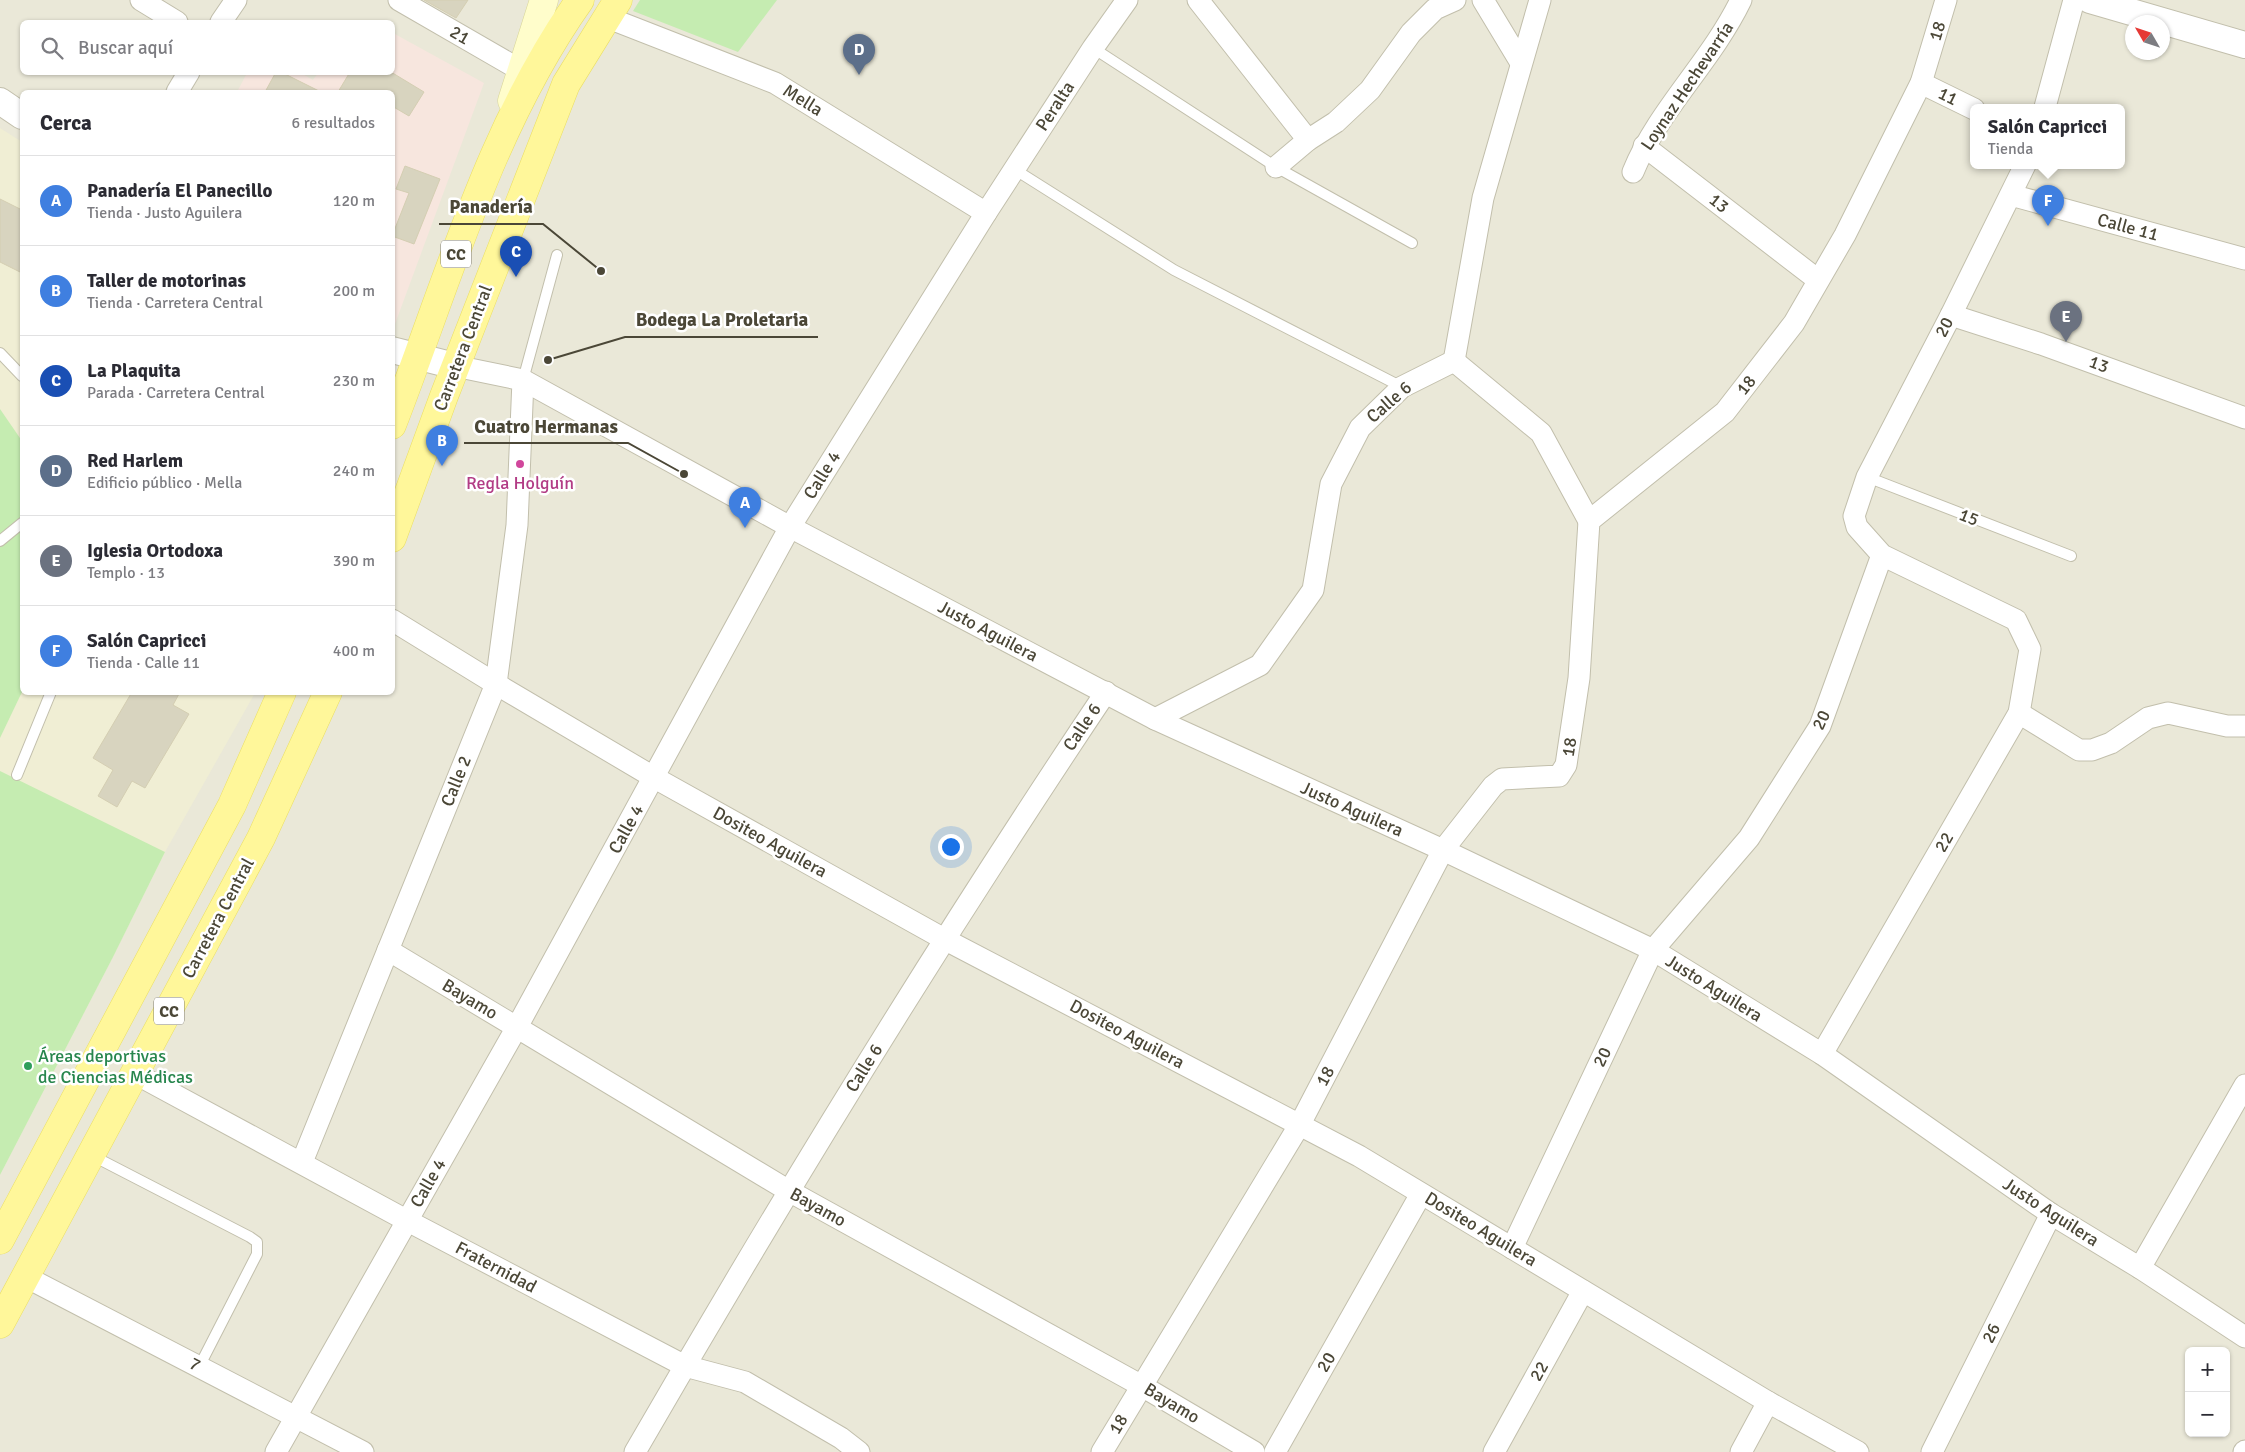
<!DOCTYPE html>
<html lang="es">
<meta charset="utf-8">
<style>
:root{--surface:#fff;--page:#f2f2f3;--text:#2b2b33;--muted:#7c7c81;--line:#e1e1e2;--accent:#111827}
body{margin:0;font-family:Signika,sans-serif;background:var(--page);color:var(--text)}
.controls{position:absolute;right:15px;bottom:15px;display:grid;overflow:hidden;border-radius:8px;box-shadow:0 1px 4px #0004}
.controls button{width:45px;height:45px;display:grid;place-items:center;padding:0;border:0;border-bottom:1px solid var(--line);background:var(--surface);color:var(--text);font:25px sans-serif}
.compass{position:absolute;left:2125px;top:15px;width:45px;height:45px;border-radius:50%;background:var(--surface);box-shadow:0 1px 4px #0004;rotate:309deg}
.you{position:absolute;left:950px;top:846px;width:18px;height:18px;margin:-12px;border:4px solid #fff;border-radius:50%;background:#1a73e8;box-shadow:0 0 0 8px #1a73e833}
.badge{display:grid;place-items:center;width:32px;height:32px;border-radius:50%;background:var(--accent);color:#fff;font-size:16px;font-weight:700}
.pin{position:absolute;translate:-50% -41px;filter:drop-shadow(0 1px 2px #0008)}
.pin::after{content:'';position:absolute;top:26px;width:18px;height:15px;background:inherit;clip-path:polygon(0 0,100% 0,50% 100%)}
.popup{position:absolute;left:1970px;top:104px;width:155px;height:65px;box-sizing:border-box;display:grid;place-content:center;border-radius:8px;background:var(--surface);filter:drop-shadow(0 1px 4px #0005);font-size:16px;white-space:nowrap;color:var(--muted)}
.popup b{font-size:19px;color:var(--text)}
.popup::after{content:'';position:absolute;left:50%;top:100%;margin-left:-10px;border:10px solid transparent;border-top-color:var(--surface)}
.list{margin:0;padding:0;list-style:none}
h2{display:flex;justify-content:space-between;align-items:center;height:65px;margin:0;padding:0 20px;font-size:21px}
h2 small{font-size:16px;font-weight:400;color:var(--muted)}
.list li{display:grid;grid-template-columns:32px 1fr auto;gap:15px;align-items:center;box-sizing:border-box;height:90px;padding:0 20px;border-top:1px solid var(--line)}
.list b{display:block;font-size:19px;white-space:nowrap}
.list p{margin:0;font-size:16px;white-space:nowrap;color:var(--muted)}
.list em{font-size:16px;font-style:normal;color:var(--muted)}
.icon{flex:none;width:28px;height:28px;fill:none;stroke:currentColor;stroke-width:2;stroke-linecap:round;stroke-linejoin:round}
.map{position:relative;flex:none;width:2245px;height:1452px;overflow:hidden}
.search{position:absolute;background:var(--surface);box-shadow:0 1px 4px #0004;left:20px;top:20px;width:375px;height:55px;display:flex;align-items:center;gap:12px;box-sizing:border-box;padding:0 18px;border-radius:8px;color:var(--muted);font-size:19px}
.panel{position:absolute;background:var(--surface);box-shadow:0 1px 4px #0004;left:20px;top:90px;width:375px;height:605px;border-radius:8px}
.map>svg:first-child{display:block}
</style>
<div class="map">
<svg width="2245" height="1452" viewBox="0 0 2245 1452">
<rect width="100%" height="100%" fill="#f6f5ea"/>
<path fill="#eae8d8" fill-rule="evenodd" d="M0,0H2245V1452H0ZM22,22H392V72H22ZM2132,22H2162V52H2132ZM22,92H392V692H22ZM1974,107H2122V165H1974ZM2189,1351H2226V1433H2189Z"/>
<path fill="#f0eed4" d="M0,128L22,142V692L255,693L165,852L113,957L0,1175Z"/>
<path fill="#f7e6de" d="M393,33L484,83L395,324L392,323V92H237L247,73H301L313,80L318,73L392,72Z"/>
<g fill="#c5ecb1">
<path d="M640,0H777L738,52L633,11Z"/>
<path d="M0,409L22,441V692L0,738Z"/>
<path d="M0,771L165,852L113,957L0,1175Z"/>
</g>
<g fill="#d8d4bf" stroke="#d4ceb2">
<path d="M424,0H468L456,18Z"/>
<path d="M276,72H281L321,92H265Z"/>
<path d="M350,72H391L424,92L409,116L392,106V92H338Z"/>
<path d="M405,166L440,179L414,244L392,236L409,193L396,189Z"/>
<path d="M0,199L22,210V273L0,262Z"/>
<path d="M132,692H180L173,705L189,714L145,788L132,781L117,807L98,796L113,770L93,758Z"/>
</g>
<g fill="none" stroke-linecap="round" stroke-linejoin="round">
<g stroke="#c2bfac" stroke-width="12">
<g id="service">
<path d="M1093,48L1276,167L1412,243"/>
<path d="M1014,169L1174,270L1402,387"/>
<path d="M0,353L22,376"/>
<path d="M523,380L557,255"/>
<path d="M1867,477L2071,556"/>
<path d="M0,541L22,523"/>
<path d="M17,775L51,692"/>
<path d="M93,1156L250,1237L257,1242V1254L199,1367"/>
</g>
</g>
<g stroke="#c2bfac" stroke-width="23">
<g id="minor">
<path d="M141,0L177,22"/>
<path d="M399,0L522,71"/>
<path d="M1198,0L1308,140"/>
<path d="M1483,0L1521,63"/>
<path d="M606,17L775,83L986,213"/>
<path d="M221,22L236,0"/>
<path d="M1921,83L1974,109"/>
<path d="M177,92L189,72"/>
<path d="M2045,107L2074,0"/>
<path d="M1644,146L1818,280"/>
<path d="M1276,167L1308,140L1336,122L1370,90L1411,33L1435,9L1455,0"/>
<path d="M1633,172C1658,110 1711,62 1741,0"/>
<path d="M2011,195L2245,259"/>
<path d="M1951,315L2041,344L2245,418"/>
<path d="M1454,361L1483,198L1540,0"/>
<path d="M1454,361L1541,433L1589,521"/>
<path d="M455,366L523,380L790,527L1155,719L1443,850L1653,950L1822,1054L2051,1214L2140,1268L2245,1337"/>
<path d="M392,620L496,684L655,778L944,939L1359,1156L1768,1402L1858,1452"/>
<path d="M2019,713L2079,750H2092L2111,743L2148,718L2168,713L2227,726H2245"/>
<path d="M1155,719L1260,665L1313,590L1331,484L1360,428L1402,387L1454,361"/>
<path d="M388,950L789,1191L1142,1386L1254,1452"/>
<path d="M1822,1054L2019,713L2030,649L2016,620L1882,555L1857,527L1854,516L1867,477L1951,315L2025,165"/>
<path d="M136,1074L406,1220L685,1366L745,1382L841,1438L859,1452"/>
<path d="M302,1162L496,684L517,525L523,380"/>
<path d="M1512,1248L1653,950L1749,838L1820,726L1882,555"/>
<path d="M2140,1268L2245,1085"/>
<path d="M26,1277L363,1452"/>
<path d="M276,1452L517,1027L790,527L986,213L1093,48L1127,0"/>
<path d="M635,1452C784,1194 940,940 1106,692"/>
<path d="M1102,1452L1300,1124L1443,850L1493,786L1502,779L1559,776L1566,765L1579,678L1589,521L1725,412L1794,323L1845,235L1921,83L1946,0"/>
<path d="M1275,1452L1421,1194"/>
<path d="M1494,1452L1583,1291"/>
<path d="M1741,1452L1768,1402"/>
<path d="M1932,1452L2051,1214"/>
<path d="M2244,1452L2245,1451"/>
</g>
</g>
<g stroke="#c2bfac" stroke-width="28">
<g id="tertiary">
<path d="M2090,0L2245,45"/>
<path d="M0,101L22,116"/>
<path d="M392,350L455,366"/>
</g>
</g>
<g stroke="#d8d598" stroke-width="29">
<path id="secondary" d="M512,101L544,0"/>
</g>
<g stroke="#ebdf63" stroke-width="29">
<g id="primary">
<path d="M392,425C448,281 490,127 580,0"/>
<path d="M392,538L444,396L566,84L618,0"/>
<path d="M0,1240L232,805L282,692"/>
<path d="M0,1324L261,838L328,692"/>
</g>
</g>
<use href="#service" stroke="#fff" stroke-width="10"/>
<use href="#minor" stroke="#fff" stroke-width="21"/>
<use href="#tertiary" stroke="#fff" stroke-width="26"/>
<use href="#secondary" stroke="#fffdcb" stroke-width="28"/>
<use href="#primary" stroke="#fff79a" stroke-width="28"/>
</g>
<circle fill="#d1479c" stroke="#fff" stroke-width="2" cx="520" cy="464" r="5"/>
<circle fill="#2e9e5b" stroke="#fff" stroke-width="2" cx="28" cy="1066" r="5"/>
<g text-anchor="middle" stroke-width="5" stroke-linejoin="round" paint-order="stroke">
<g fill="#fff" stroke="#817e73" stroke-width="1">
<rect x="441" y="240.5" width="30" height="27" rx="4"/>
<rect x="154" y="997.5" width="30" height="27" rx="4"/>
</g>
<g font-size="16" font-weight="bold" fill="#4b4737">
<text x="456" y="260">CC</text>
<text x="169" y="1017">CC</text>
</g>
<g font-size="18" fill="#4b4737" stroke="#fff">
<text transform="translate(1937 31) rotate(-73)" y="6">18</text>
<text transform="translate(460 35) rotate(30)" y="6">21</text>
<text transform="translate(1687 86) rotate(-56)" y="6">Loynaz Hechevarría</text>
<text transform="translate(1948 96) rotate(26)" y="6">11</text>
<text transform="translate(803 100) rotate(32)" y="6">Mella</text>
<text transform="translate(1055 106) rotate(-57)" y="6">Peralta</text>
<text transform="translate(1719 203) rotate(38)" y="6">13</text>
<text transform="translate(2128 227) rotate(15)" y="6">Calle 11</text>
<text transform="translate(1944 327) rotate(-63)" y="6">20</text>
<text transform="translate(463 348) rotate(-69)" y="6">Carretera Central</text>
<text transform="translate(2099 364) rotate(20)" y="6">13</text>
<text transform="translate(1746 385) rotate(-52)" y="6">18</text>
<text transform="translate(1389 402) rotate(-41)" y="6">Calle 6</text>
<text transform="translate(822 475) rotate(-58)" y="6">Calle 4</text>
<text transform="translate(1969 517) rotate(22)" y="6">15</text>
<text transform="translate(988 631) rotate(28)" y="6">Justo Aguilera</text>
<text transform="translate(1821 720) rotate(-66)" y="6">20</text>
<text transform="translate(1082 727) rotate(-56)" y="6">Calle 6</text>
<text transform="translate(1569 747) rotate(-81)" y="6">18</text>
<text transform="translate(456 781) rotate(-68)" y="6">Calle 2</text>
<text transform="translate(1352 809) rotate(24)" y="6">Justo Aguilera</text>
<text transform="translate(626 829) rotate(-61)" y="6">Calle 4</text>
<text transform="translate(770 842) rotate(29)" y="6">Dositeo Aguilera</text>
<text transform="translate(1944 842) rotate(-60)" y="6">22</text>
<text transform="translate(218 918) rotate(-62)" y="6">Carretera Central</text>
<text transform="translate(1714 988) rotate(32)" y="6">Justo Aguilera</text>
<text transform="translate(470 999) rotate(31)" y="6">Bayamo</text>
<text transform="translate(1127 1034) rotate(28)" y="6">Dositeo Aguilera</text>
<text transform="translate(1602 1057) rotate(-65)" y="6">20</text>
<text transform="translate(864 1068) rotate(-58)" y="6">Calle 6</text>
<text transform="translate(1325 1076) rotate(-62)" y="6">18</text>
<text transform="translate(428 1183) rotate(-60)" y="6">Calle 4</text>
<text transform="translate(818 1207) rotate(29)" y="6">Bayamo</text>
<text transform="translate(2051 1212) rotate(33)" y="6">Justo Aguilera</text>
<text transform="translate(1481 1229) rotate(31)" y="6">Dositeo Aguilera</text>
<text transform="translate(496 1267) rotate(28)" y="6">Fraternidad</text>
<text transform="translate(1991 1333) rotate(-63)" y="6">26</text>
<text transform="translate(1326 1362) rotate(-60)" y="6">20</text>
<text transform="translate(195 1364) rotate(27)" y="6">7</text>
<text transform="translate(1539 1371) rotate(-61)" y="6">22</text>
<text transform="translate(1172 1403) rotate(31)" y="6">Bayamo</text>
<text transform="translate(1118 1424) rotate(-59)" y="6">18</text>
</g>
<g font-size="18" fill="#b23c85" stroke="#fff">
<text x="520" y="489">Regla Holguín</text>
</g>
<g font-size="18" fill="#27864d" stroke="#fff" text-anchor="start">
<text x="38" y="1062">Áreas deportivas<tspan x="38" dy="21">de Ciencias Médicas</tspan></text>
</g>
</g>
<path fill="none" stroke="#4b4737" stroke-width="2" d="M601 271L543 224H439M548 360L625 337H818M684 474L628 443H464"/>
<g fill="#4b4737" stroke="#fff" stroke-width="2">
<circle cx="601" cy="271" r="5"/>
<circle cx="548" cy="360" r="5"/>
<circle cx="684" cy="474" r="5"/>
</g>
<g font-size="19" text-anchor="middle" font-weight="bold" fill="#4b4737" stroke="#fff" stroke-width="5" stroke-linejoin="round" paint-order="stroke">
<text x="491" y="213">Panadería</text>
<text x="722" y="326">Bodega La Proletaria</text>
<text x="546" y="433">Cuatro Hermanas</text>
</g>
</svg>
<div class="controls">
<button>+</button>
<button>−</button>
</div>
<svg class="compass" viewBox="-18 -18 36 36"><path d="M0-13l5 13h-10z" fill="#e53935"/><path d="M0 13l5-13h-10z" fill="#7c7c81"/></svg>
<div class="you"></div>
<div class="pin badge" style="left:745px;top:528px;background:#3f7fe0">A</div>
<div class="pin badge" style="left:442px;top:466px;background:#3f7fe0">B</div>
<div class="pin badge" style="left:516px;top:277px;background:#1a4fb4">C</div>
<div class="pin badge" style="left:859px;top:75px;background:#5c6f8a">D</div>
<div class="pin badge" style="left:2066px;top:342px;background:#6b7280">E</div>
<div class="pin badge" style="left:2048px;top:226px;background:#3f7fe0">F</div>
<div class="popup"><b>Salón Capricci</b>Tienda</div>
<div class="search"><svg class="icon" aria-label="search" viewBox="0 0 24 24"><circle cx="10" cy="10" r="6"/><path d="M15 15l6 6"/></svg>Buscar aquí</div>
<section class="panel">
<h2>Cerca<small>6 resultados</small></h2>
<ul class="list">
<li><span class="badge" style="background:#3f7fe0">A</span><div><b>Panadería El Panecillo</b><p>Tienda · Justo Aguilera</p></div><em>120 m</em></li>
<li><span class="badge" style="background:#3f7fe0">B</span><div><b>Taller de motorinas</b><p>Tienda · Carretera Central</p></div><em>200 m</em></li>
<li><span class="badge" style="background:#1a4fb4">C</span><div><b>La Plaquita</b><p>Parada · Carretera Central</p></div><em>230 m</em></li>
<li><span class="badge" style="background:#5c6f8a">D</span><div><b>Red Harlem</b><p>Edificio público · Mella</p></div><em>240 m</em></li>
<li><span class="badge" style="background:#6b7280">E</span><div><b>Iglesia Ortodoxa</b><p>Templo · 13</p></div><em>390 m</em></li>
<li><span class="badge" style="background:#3f7fe0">F</span><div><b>Salón Capricci</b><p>Tienda · Calle 11</p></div><em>400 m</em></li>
</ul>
</section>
</div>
